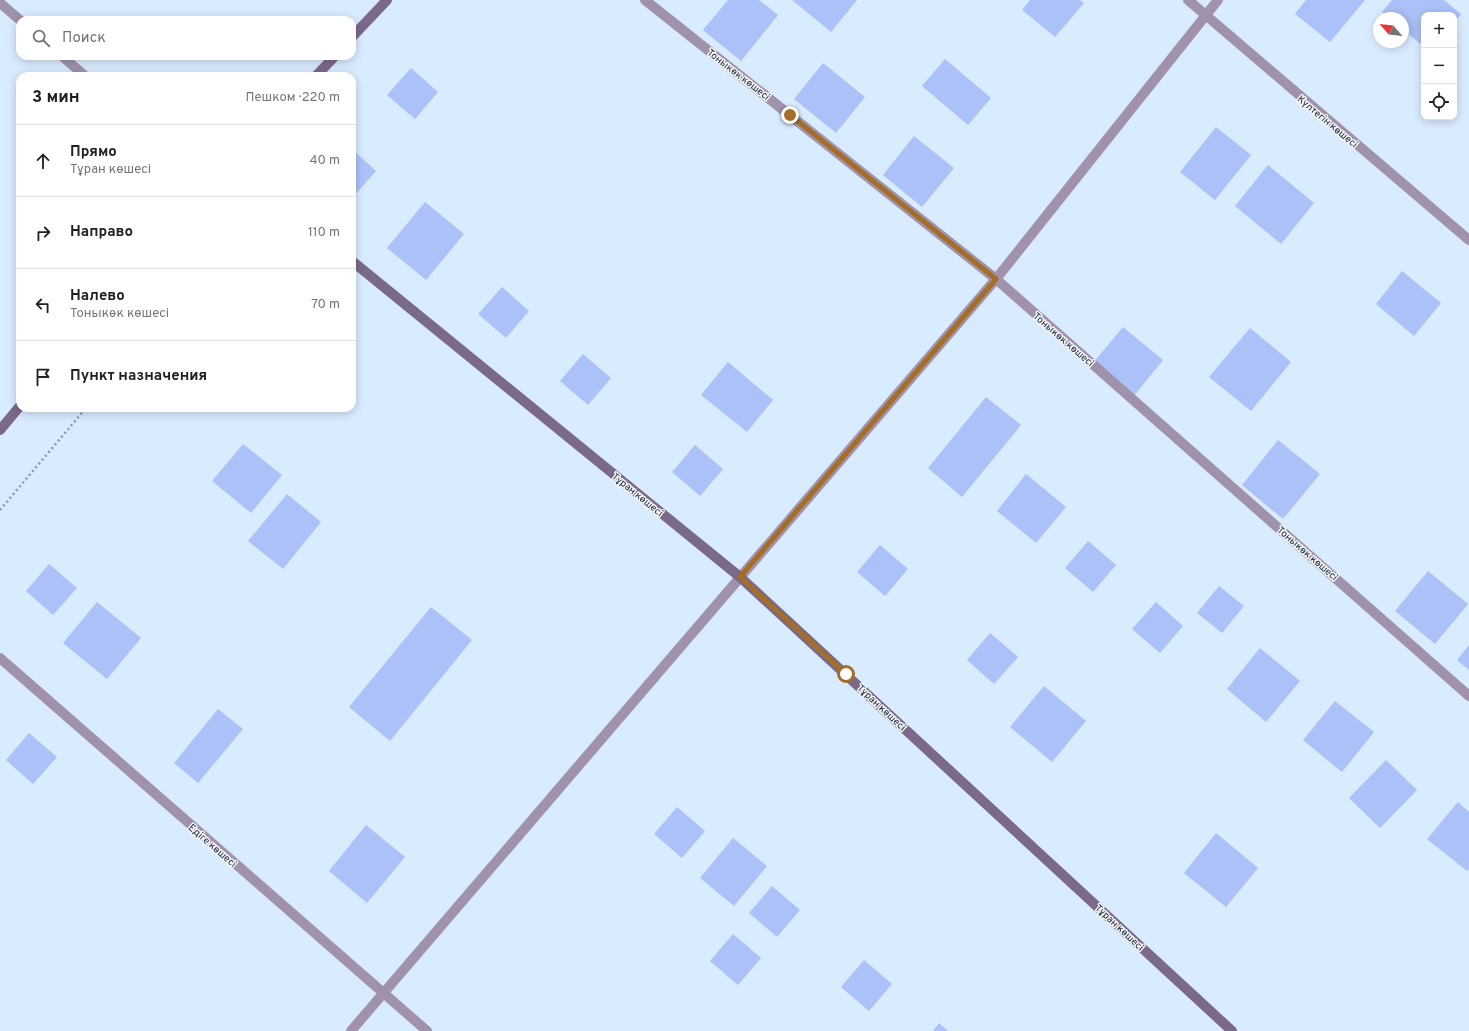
<!DOCTYPE html>
<html lang="ru">
<meta charset="utf-8">
<style>
:root{--surface:#fff;--page:#f6f6f6;--text:#202124;--muted:#757577;--line:#e0e0e0}
body{margin:0;font-family:Overpass,sans-serif;background:var(--page);color:var(--text)}
.controls{position:absolute;right:12px;top:12px;display:grid;overflow:hidden;border-radius:8px;box-shadow:0 2px 10px #0003}
.controls button{width:36px;height:36px;display:grid;place-items:center;padding:0;border:0;border-bottom:1px solid var(--line);background:var(--surface);color:var(--text);font:20px sans-serif}
.compass{position:absolute;left:1373px;top:12px;width:36px;height:36px;border-radius:50%;background:var(--surface);box-shadow:0 2px 10px #0003;rotate:298deg}
.stop{position:absolute;width:12px;height:12px;margin:-9px;border:3px solid #a46e29;border-radius:50%;background:#fff}
.stop.end{background:#a46e29;border-color:#fff;box-shadow:0 1px 4px #0008}
.list{margin:0;padding:0;list-style:none}
h2{display:flex;justify-content:space-between;align-items:center;height:52px;margin:0;padding:0 16px;font-size:17px}
h2 small{font-size:13px;font-weight:400;color:var(--muted)}
.list li{display:grid;grid-template-columns:26px 1fr auto;gap:12px;align-items:center;box-sizing:border-box;height:72px;padding:0 16px;border-top:1px solid var(--line)}
.list b{display:block;font-size:15px;white-space:nowrap}
.list p{margin:0;font-size:13px;white-space:nowrap;color:var(--muted)}
.list em{font-size:13px;font-style:normal;color:var(--muted)}
.icon{flex:none;width:22px;height:22px;fill:none;stroke:currentColor;stroke-width:2;stroke-linecap:round;stroke-linejoin:round}
.map{position:relative;flex:none;width:1469px;height:1031px;overflow:hidden}
.search{position:absolute;background:var(--surface);box-shadow:0 2px 10px #0003;left:16px;top:16px;width:340px;height:44px;display:flex;align-items:center;gap:10px;box-sizing:border-box;padding:0 14px;border-radius:12px;color:var(--muted);font-size:15px}
.panel{position:absolute;background:var(--surface);box-shadow:0 2px 10px #0003;left:16px;top:72px;width:340px;height:340px;border-radius:12px}
.map>svg:first-child{display:block}
</style>
<div class="map">
<svg width="1469" height="1031" viewBox="0 0 1469 1031">
<rect width="100%" height="100%" fill="#d9ebfe"/>
<g fill="#adc1f9">
<path d="M728,0H759L778,15L741,61L703,30Z"/>
<path d="M792,0H857L831,32Z"/>
<path d="M1030,0H1080L1084,3L1055,37L1022,10Z"/>
<path d="M1306,0H1365L1330,42L1295,14Z"/>
<path d="M1392,0H1444L1461,14L1454,23V15H1424V47L1403,29V18H1389L1382,12Z"/>
<path d="M945,59L991,98L968,125L922,86Z"/>
<path d="M823,63L865,97L836,133L794,99Z"/>
<path d="M411,68L438,92L415,119L387,95Z"/>
<path d="M1216,127L1251,155L1215,200L1180,172Z"/>
<path d="M914,136L954,168L922,207L883,175Z"/>
<path d="M352,149L376,171L353,197L352,196Z"/>
<path d="M1268,165L1314,203L1281,244L1235,206Z"/>
<path d="M425,202L464,234L426,280L387,248Z"/>
<path d="M1402,271L1441,303L1414,336L1376,304Z"/>
<path d="M502,287L529,311L506,338L478,314Z"/>
<path d="M1123,327L1163,360L1133,397L1093,363Z"/>
<path d="M1250,328L1291,362L1251,411L1209,377Z"/>
<path d="M583,354L611,378L588,405L560,381Z"/>
<path d="M728,362L773,400L747,432L701,395Z"/>
<path d="M986,397L1021,425L962,497L928,468Z"/>
<path d="M1278,440L1320,474L1283,519L1242,485Z"/>
<path d="M243,444L282,475L251,513L212,481Z"/>
<path d="M695,445L723,469L700,496L672,472Z"/>
<path d="M1026,474L1066,507L1036,543L997,511Z"/>
<path d="M287,494L321,522L283,569L248,541Z"/>
<path d="M1088,541L1116,565L1093,592L1065,568Z"/>
<path d="M880,545L908,569L885,596L857,572Z"/>
<path d="M49,564L77,588L53,615L26,591Z"/>
<path d="M1428,571L1468,604L1435,644L1395,611Z"/>
<path d="M1219,586L1244,606L1222,633L1197,613Z"/>
<path d="M97,602L141,638L107,679L63,643Z"/>
<path d="M1156,602L1183,626L1160,653L1132,629Z"/>
<path d="M431,607L472,640L390,741L349,707Z"/>
<path d="M990,633L1018,657L994,684L967,660Z"/>
<path d="M1469,645V670L1457,660Z"/>
<path d="M1260,648L1300,681L1266,722L1227,689Z"/>
<path d="M1044,686L1086,721L1052,762L1010,727Z"/>
<path d="M1335,701L1374,732L1342,772L1303,740Z"/>
<path d="M218,709L243,729L198,783L174,763Z"/>
<path d="M29,733L57,757L33,784L6,760Z"/>
<path d="M1386,760L1417,790L1380,828L1349,798Z"/>
<path d="M1458,802L1469,812V869L1467,871L1427,839Z"/>
<path d="M677,807L705,831L682,858L654,834Z"/>
<path d="M366,825L405,857L367,903L329,871Z"/>
<path d="M1216,833L1258,868L1226,907L1184,873Z"/>
<path d="M733,838L767,866L734,906L700,878Z"/>
<path d="M772,886L800,910L777,937L749,913Z"/>
<path d="M733,934L761,958L738,985L710,961Z"/>
<path d="M864,960L892,984L869,1011L841,987Z"/>
<path d="M939,1023L948,1031H933Z"/>
</g>
<g fill="none" stroke-linecap="round" stroke-linejoin="round">
<path stroke="#899bad" stroke-width="2.5" stroke-dasharray="2 3" stroke-linecap="butt" d="M0,510L86,408"/>
<g stroke="#9f92aa" stroke-width="10">
<path d="M645,0L996,279L1469,696"/>
<path d="M1188,0L1469,240"/>
<path d="M0,3L20,20"/>
<path d="M62,56L85,76"/>
<path d="M0,658L427,1031"/>
<path d="M351,1031L996,279L1218,0"/>
</g>
<g stroke="#7b698a" stroke-width="10">
<path d="M352,37L387,0"/>
<path d="M316,76L335,56"/>
<path d="M352,261L740,577L1232,1031"/>
<path d="M0,430L20,406"/>
</g>
</g>
<g fill="none" stroke-linecap="round" stroke-linejoin="round">
<path stroke="#a46e29" stroke-width="5" d="M790,115L996,279L740,577L846,674"/>
</g>
<g text-anchor="middle" stroke-width="3" stroke-linejoin="round" paint-order="stroke">
<g font-size="10" fill="#112334" stroke="#f6f6f6">
<text transform="translate(739 74) rotate(38)" y="4">Тоныкөк көшесі</text>
<text transform="translate(1328 121) rotate(40)" y="4">Күлтегін көшесі</text>
<text transform="translate(1064 339) rotate(41)" y="4">Тоныкөк көшесі</text>
<text transform="translate(638 494) rotate(39)" y="4">Тұран көшесі</text>
<text transform="translate(1308 553) rotate(41)" y="4">Тоныкөк көшесі</text>
<text transform="translate(882 707) rotate(43)" y="4">Тұран көшесі</text>
<text transform="translate(213 845) rotate(41)" y="4">Едіге көшесі</text>
<text transform="translate(1120 927) rotate(43)" y="4">Тұран көшесі</text>
</g>
</g>
</svg>
<div class="controls">
<button>+</button>
<button>−</button>
<button><svg class="icon" aria-label="locate" viewBox="0 0 24 24"><circle cx="12" cy="12" r="6"/><path d="M12 2v4M12 18v4M2 12h4M18 12h4"/></svg></button>
</div>
<svg class="compass" viewBox="-18 -18 36 36"><path d="M0-13l5 13h-10z" fill="#e53935"/><path d="M0 13l5-13h-10z" fill="#757577"/></svg>
<div class="stop" style="left:846px;top:674px"></div>
<div class="stop end" style="left:790px;top:115px"></div>
<div class="search"><svg class="icon" aria-label="search" viewBox="0 0 24 24"><circle cx="10" cy="10" r="6"/><path d="M15 15l6 6"/></svg>Поиск</div>
<section class="panel">
<h2>3 мин<small>Пешком · 220 m</small></h2>
<ul class="list">
<li><svg class="icon" aria-label="ahead" viewBox="0 0 24 24"><path d="M12 20V5M6 11l6-6 6 6"/></svg><div><b>Прямо</b><p>Тұран көшесі</p></div><em>40 m</em></li>
<li><svg class="icon" aria-label="right" viewBox="0 0 24 24"><path d="M7 20v-9h11M14 6l5 5-5 5"/></svg><div><b>Направо</b></div><em>110 m</em></li>
<li><svg class="icon" aria-label="left" viewBox="0 0 24 24"><path d="M17 20v-9H6M10 6l-5 5 5 5"/></svg><div><b>Налево</b><p>Тоныкөк көшесі</p></div><em>70 m</em></li>
<li><svg class="icon" aria-label="arrive" viewBox="0 0 24 24"><path d="M6 21V4h12l-3 4 3 4H6"/></svg><div><b>Пункт назначения</b></div></li>
</ul>
</section>
</div>
